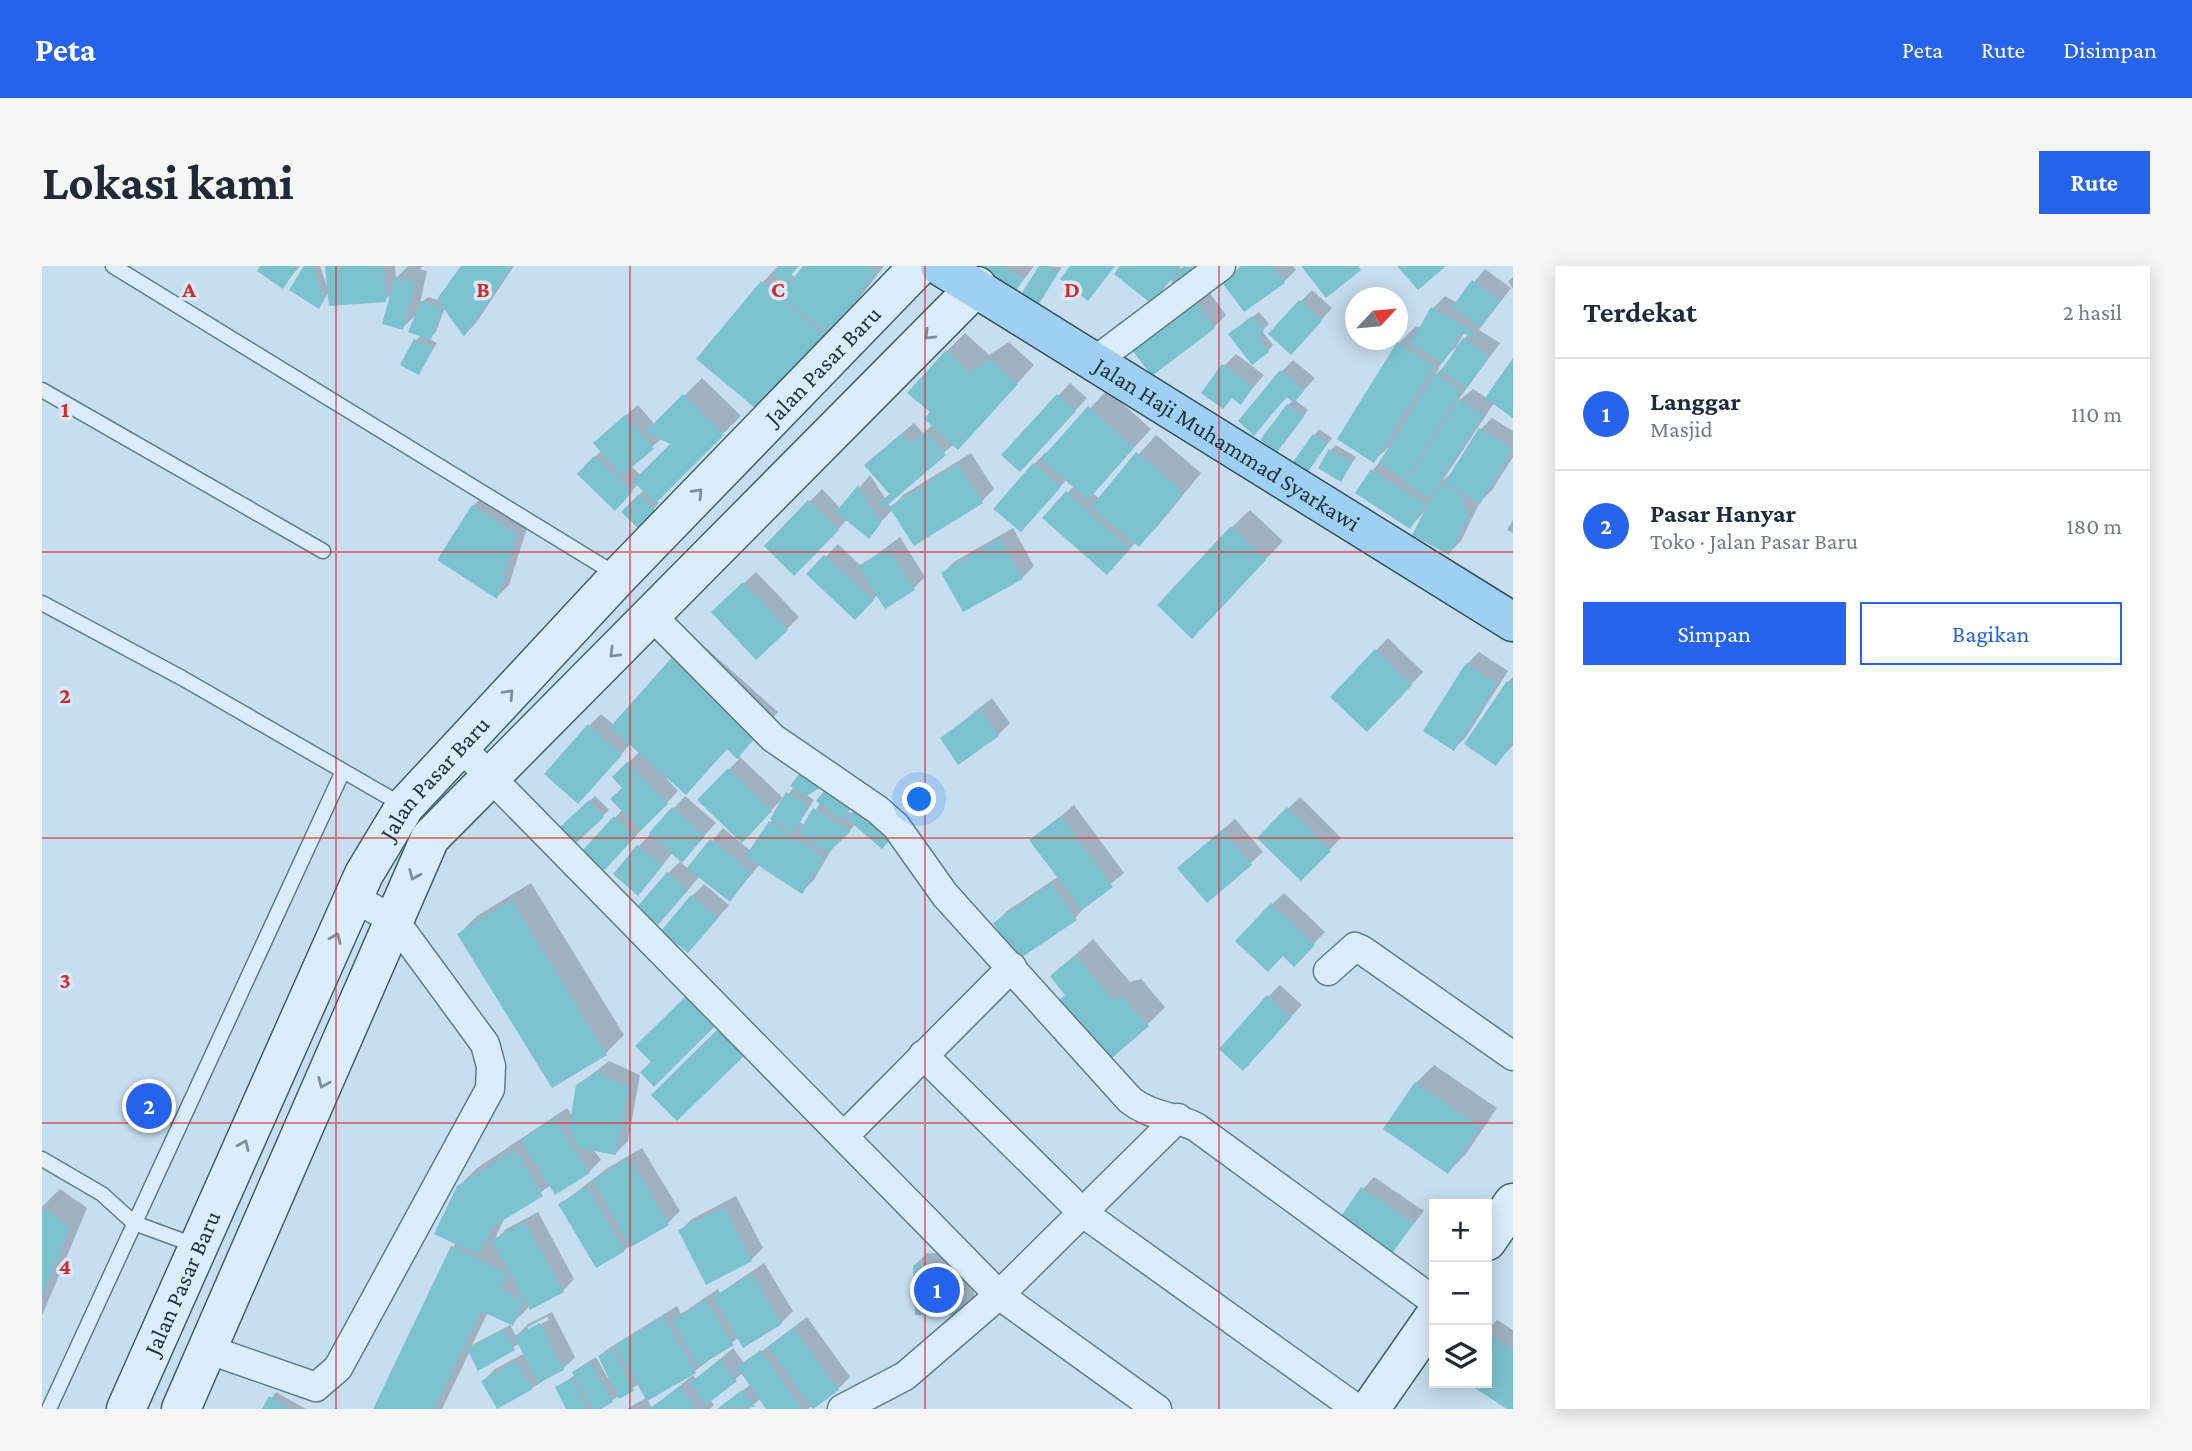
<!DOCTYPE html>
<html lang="id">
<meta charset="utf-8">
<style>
:root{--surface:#fff;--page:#f6f6f7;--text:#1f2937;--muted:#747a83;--line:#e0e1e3;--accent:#2563eb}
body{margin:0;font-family:"Crimson Pro",serif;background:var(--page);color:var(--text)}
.controls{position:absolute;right:21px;bottom:21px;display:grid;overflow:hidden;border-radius:0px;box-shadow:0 4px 18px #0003}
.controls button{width:63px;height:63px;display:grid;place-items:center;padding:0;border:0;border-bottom:2px solid var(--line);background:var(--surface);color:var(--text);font:35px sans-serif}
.compass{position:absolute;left:1303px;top:21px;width:63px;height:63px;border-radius:50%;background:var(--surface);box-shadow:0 4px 18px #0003;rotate:64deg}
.you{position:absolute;left:878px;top:534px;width:24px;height:24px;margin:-18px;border:5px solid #fff;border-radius:50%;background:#1a73e8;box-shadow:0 0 0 10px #1a73e833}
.badge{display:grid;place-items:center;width:46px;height:46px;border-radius:50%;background:var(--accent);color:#fff;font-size:23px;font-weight:700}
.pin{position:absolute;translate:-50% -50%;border:4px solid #fff;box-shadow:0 2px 7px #0006}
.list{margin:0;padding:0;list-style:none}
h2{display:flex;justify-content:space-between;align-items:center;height:91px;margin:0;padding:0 28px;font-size:30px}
h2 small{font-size:23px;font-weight:400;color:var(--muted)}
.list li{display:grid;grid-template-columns:46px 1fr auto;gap:21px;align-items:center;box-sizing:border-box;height:112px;padding:0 28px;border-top:2px solid var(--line)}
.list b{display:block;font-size:26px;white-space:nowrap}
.list p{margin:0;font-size:23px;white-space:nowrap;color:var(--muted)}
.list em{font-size:23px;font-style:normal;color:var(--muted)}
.actions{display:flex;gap:14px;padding:21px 28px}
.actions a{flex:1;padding:16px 0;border:2px solid var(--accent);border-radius:0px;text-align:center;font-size:24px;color:var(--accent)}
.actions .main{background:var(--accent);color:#fff}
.icon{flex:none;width:38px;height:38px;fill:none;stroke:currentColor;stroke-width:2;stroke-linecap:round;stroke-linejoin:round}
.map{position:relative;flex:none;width:1471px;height:1143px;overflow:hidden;border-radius:0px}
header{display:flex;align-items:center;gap:42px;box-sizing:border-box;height:98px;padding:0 35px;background:var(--accent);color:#fff}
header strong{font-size:33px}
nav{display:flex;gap:38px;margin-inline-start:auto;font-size:24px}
.intro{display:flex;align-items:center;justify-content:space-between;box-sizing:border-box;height:168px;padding:0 42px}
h1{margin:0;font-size:49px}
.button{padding:18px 32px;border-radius:0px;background:var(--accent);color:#fff;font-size:24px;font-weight:700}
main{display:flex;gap:42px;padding:0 42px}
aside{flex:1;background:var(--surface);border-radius:0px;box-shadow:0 4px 18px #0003}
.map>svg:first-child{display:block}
</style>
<header>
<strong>Peta</strong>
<nav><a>Peta</a><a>Rute</a><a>Disimpan</a></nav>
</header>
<div class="intro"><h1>Lokasi kami</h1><a class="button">Rute</a></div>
<main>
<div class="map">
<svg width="1471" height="1143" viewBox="0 0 1471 1143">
<rect width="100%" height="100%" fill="#c7def0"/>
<g fill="#0003" fill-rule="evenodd">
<path d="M220,0H258L240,21Z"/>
<path d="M264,0H278L286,23L285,0H353L354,12L366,0H381L378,3L385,5L376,47L360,62L350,27L343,34L287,27L277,40Z"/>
<path d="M421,0H472L434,57L422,69L403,41L394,66L387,73L395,77L376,107L374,74L379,69L380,36L386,31L396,34Z"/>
<path d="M736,0H757L749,8L754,12L763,0H842L805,48L735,126L720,17Z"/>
<path d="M943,0H992L972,26Z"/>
<path d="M999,0L1020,1L995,38Z"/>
<path d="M1080,0L1142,2L1154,0L1137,20L1129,14L1110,36Z"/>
<path d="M1199,0H1251L1254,4L1242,16H1182Z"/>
<path d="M1443,3L1469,22L1437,64L1458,77L1414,137L1431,123L1445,132L1471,95V150L1452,137L1401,214L1413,205L1438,164L1450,152L1471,165V191L1450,224L1438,236L1419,275L1407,287L1384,244L1368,261L1331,204L1351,178L1332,194L1356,78L1374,60L1379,62L1391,42L1403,30L1415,37ZM1423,66L1427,68L1416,79H1415ZM1415,80L1406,97L1394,108L1401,94Z"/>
<path d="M1471,11V23L1466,15Z"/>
<path d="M1270,24L1290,42L1261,75L1258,36Z"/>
<path d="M1167,26L1184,49L1172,61L1093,84Z"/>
<path d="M1217,46L1227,58L1220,65L1231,79L1226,85L1194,63Z"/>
<path d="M923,67L947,89L967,76L992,99L934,163L912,178L845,236L849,242L861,229L929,187L952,223L940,235L873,278L851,243L826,270L806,253L752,308L724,280L780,223L799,243L828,209L843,232L849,227L837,187L872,157L881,167L891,159L890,146L905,85Z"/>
<path d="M1194,88L1222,109L1198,137L1191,131L1181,141L1182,100Z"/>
<path d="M1251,94L1273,112L1253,134L1266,144L1241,179L1246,139L1251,134L1246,130L1212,167L1239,106Z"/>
<path d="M660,112L699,150L614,234L617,237L596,260L582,246L602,224L596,218L585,230L537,208L559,185L565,165L596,139L613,159ZM620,172L630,178L599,210L589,200Z"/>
<path d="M1028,117L1045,132L989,192L962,189Z"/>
<path d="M1065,124L1109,163L1050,227L1058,233L1114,169L1159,207L1115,261L1097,279L1094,276L1077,295L1025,227L1032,220L1025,213L991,252L992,198L1004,186L1006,188Z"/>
<path d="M1277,163L1290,172L1266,204L1253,195Z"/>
<path d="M1294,179L1314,191L1299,214L1288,185Z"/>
<path d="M443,228L487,256L467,319L455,331L431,240Z"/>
<path d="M1208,244L1241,275L1168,352L1190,261Z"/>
<path d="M1471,254V267L1465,264Z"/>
<path d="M971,262L992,300L980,312L901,307L913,295Z"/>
<path d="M858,271L883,311L871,323L836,328L825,340L767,308L796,278L819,300Z"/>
<path d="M714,306L757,351L745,363L684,334Z"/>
<path d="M652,371L736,446L696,489L742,533L752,521L772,534L758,556L763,559L779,536L812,548L814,558L792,579L772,614L760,625L718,598L688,634L658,610L628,645L626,607L640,594L631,586L608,615L596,581L643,530L674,557L638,596L647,603L681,562L709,585L731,553L740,533L700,574L658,534L697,493L686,482L644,527L626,510L624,512L636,525L572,593L573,552L581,543L582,522L572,511L598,485L589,477L548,524L547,460L559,448L572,459Z"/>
<path d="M1346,372L1381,406L1325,464L1290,431Z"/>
<path d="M1437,386L1466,405L1424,471L1412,483L1425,398Z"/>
<path d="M1471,411V479L1454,498L1466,416Z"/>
<path d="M950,432L968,457L956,469L900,472Z"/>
<path d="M553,530L567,544L532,576L519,563Z"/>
<path d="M1258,531L1299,572L1259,613L1217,572Z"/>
<path d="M1032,539L1082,607L1044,639L1033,653L953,657L965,645L1017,610L990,574Z"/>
<path d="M1193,553L1221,586L1166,635L1150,590Z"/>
<path d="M489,617L582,769L564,787L511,820L417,668L435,650Z"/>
<path d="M662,618L687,639L658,673L650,630Z"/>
<path d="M1242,627L1283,666L1264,686L1241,688L1230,638Z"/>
<path d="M1051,673L1088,716L1099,713L1123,741L1105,759L1025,729L1010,710Z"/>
<path d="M1238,719L1260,739L1213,790L1226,731Z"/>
<path d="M688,753L711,778L635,853L611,829Z"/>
<path d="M567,795L598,809L586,875L574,887L551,883L559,894L547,906L509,919L463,951L452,975L464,963L496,946L532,1013L521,1025L488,1040L471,1057L446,1046L430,1079L468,1059L474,1070L486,1058L510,1046L533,1091L521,1103L490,1122L441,1115L453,1103L483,1087L478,1077L437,1102L428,1085L400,1143H333L414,976L416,921L435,902L525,842L531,851L536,819ZM505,1051L507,1054L486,1065V1061Z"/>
<path d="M1392,799L1455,842L1424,888L1406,906L1374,817Z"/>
<path d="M600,882L638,945L626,957L582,984L519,938L564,903Z"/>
<path d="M1332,911L1382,945L1348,988L1321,923Z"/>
<path d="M18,923L45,942L0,1050V941Z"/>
<path d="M694,930L721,982L709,994L638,965L650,953Z"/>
<path d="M885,987L926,988L933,1035L921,1047L873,999Z"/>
<path d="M722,997L751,1045L739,1057L697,1071L653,1105L605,1133L610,1142L651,1109L654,1113L691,1082L702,1097L708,1091V1094L765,1051L808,1111L796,1123L766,1143H726L719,1132L707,1143H677L709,1118L701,1107L668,1134L672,1139L668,1143H585L605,1131L597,1118L555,1143H526L515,1121L533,1109L532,1106L538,1101L554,1091L566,1112L569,1111L558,1090L564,1084L635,1040L639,1048L676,1023L678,1027Z"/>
<path d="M1455,1054L1471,1064V1143L1428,1117H1445V1064Z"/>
<path d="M234,1126L264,1143H222Z"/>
</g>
<g fill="#7cc2ce">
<path d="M218,0H256L241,23L215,5Z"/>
<path d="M262,0H271L282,34L277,43L247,24Z"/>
<path d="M283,0H341L344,36L287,40Z"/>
<path d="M419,0H470L422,71L395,33Z"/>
<path d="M738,0H755L744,17L732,9Z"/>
<path d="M761,0H826L835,6L787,68L738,30Z"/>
<path d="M941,0H959L981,12L972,29L937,8Z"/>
<path d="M997,0H1005L1016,7L995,41L978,30Z"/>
<path d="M1028,0H1073L1046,35L1018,13Z"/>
<path d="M1078,0H1139L1110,38L1072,8Z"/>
<path d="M1142,0L1153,2L1137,22L1129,17Z"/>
<path d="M1201,0H1231L1243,17L1202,46L1179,15Z"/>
<path d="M1259,0H1316L1319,4L1284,32Z"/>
<path d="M1355,0H1404L1376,24Z"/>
<path d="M353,11L374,17L361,64L340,58Z"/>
<path d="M1430,14L1458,35L1438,61L1410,41Z"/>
<path d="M719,15L782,69L718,146L654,93Z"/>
<path d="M1257,34L1280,55L1249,89L1226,68Z"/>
<path d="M379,35L400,43L389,74L366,66Z"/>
<path d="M1154,36L1173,62L1110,110L1090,84Z"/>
<path d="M1389,41L1433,67L1431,72L1419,66L1401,97L1368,78Z"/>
<path d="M1210,50L1222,65L1215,71L1227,86L1210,99L1186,68Z"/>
<path d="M1421,72L1447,90L1425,122L1399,105Z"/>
<path d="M372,73L391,83L377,109L358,99Z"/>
<path d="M1355,76L1392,100L1332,197L1295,173Z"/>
<path d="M904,84L928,106L948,93L976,118L916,184L882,153L888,146L865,127Z"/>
<path d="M1471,92V152L1443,132Z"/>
<path d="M1180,98L1211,121L1199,139L1190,132L1181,143L1159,127Z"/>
<path d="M1238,104L1262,125L1252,137L1244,131L1212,170L1196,155Z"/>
<path d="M1393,107L1419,125L1363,214L1337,197Z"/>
<path d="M641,128L682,169L613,238L591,215L628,178L603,166Z"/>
<path d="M1015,128L1034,145L978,206L959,189Z"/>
<path d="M1417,133L1441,149L1387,232L1363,217Z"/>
<path d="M1245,138L1262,151L1235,186L1218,174Z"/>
<path d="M1046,140L1092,182L1046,234L999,193Z"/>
<path d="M583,149L612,183L579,210L551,177Z"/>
<path d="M1437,162L1471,184L1438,238L1403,216Z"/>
<path d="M884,165L904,189L841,243L838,235L849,230L822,199L859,168L868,178Z"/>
<path d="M1271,168L1285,178L1266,206L1251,196Z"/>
<path d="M1287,183L1310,197L1299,216L1276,202Z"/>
<path d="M1094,186L1142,226L1097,281L1049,241Z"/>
<path d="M552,190L591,225L573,245L535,208Z"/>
<path d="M991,197L1019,221L979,266L951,243Z"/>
<path d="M916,198L941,237L872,280L847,241Z"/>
<path d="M1329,203L1384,239L1368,263L1313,227Z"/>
<path d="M1398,217L1418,227L1427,251L1407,289L1370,269Z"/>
<path d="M816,219L839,257L827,273L794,246Z"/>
<path d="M1024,225L1088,283L1065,309L1000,252Z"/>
<path d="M597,228L613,244L596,262L579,246Z"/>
<path d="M766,234L797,264L752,310L722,280Z"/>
<path d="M430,239L475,268L455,333L395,294Z"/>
<path d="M1189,260L1224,294L1150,373L1115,339Z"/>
<path d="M958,273L981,313L921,346L899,307Z"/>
<path d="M846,282L873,324L843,343L816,300Z"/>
<path d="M782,289L832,334L813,354L764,308Z"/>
<path d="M701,316L746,364L714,394L669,346Z"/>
<path d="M1333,383L1370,419L1325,466L1288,431Z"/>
<path d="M633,388L719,465L695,493L685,483L644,529L568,461Z"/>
<path d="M1424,397L1455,418L1412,485L1381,465Z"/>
<path d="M1465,415L1471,419V476L1454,500L1422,478Z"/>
<path d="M938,443L957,470L916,499L898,472Z"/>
<path d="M546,458L580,489L536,538L502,508Z"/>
<path d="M585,496L626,538L599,564L568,533L580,522L570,511Z"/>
<path d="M762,501L784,518L763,531L748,520Z"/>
<path d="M686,502L730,545L700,577L655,534Z"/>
<path d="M788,517L814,535L800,554L774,535Z"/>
<path d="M744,526L767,540L751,567L728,553Z"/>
<path d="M547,534L562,551L532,579L517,562Z"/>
<path d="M819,537L854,567L840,583L805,553Z"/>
<path d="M630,541L663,570L640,597L607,567Z"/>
<path d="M1245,541L1289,585L1259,615L1215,572Z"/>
<path d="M771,542L809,565L786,587L756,568Z"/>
<path d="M572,550L594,570L560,607L538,587Z"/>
<path d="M1019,550L1071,621L1040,644L987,574Z"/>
<path d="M727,555L783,592L760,628L703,591Z"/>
<path d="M1180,564L1210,599L1165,637L1135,602Z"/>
<path d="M668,573L710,607L688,636L645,602Z"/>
<path d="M595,579L620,600L596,630L571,608Z"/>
<path d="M625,606L646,624L616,659L595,641Z"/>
<path d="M1009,617L1035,654L976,694L951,657Z"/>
<path d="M649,629L676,652L646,687L619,665Z"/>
<path d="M470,634L565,789L510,822L415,668Z"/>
<path d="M1229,637L1273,679L1252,701L1241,690L1226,706L1193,675Z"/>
<path d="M1033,689L1070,733L1080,730L1107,760L1063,798L1017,734L1023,729L1008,710Z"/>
<path d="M645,729L674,759L612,821L598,806L609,796L593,780Z"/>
<path d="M1225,729L1249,752L1201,805L1177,783Z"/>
<path d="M675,764L701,791L635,855L609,829Z"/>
<path d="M554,806L587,821L574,889L536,882L527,863L534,819Z"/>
<path d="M1373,816L1438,861L1406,908L1341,863Z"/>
<path d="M512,853L548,907L513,929L478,874Z"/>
<path d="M473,884L501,930L450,961L437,989L392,968L415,920Z"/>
<path d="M588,892L627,959L589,981L550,914Z"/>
<path d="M546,921L583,985L554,1002L516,938Z"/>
<path d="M1319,921L1371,957L1348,991L1296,955Z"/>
<path d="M0,941L28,961L0,1031Z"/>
<path d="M682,941L710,995L664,1019L636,964Z"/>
<path d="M483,956L522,1026L488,1044L450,974Z"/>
<path d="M409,980L465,1007L458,1022L482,1035L471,1060L439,1045L392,1143H331Z"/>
<path d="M871,999L914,1000L922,1049H873Z"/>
<path d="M710,1008L740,1058L701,1082L671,1031Z"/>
<path d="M664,1034L692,1079L657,1100L630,1055Z"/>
<path d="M622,1051L654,1107L605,1135L573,1079Z"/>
<path d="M498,1057L522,1104L496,1117L472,1070Z"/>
<path d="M752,1062L797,1124L771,1143L726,1081Z"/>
<path d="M462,1063L473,1084L436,1105L425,1083Z"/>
<path d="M1445,1067L1471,1084V1143H1465L1425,1117H1445Z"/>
<path d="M571,1082L592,1125L577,1133L556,1090Z"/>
<path d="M719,1084L760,1143H724L695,1101Z"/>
<path d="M678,1093L695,1115L664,1139L647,1118Z"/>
<path d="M474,1095L491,1123L455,1143L439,1115Z"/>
<path d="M549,1096L571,1136L559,1143H550L530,1106Z"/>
<path d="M530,1112L546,1143H524L513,1121Z"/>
<path d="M638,1120L655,1143H607Z"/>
<path d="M700,1124L713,1141L675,1143Z"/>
<path d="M227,1130L249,1143H220Z"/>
</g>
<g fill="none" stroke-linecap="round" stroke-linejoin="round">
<g stroke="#5c7f8c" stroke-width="17">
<g id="lane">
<path d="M71,0L575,309"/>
<path d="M0,124L281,285"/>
<path d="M0,337L140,412L362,540"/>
<path d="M0,893L60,928L92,957L155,980"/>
<path d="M7,1143L301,505"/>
</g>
</g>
<g stroke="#5c7f8c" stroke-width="31">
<g id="street">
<path d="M1053,95L1179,0"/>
<path d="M609,349L731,472L836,544L854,560L903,629L1088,834C1108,850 1132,850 1154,861L1392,1035"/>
<path d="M418,480L957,1029L1115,1143"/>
<path d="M1286,705L1313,681L1320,684L1471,790"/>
<path d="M881,789L1041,947L1315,1143"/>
<path d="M802,870L970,701"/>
<path d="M165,1083L274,1121L296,1102L448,823L449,800L443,778L352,654L312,632"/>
<path d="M800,1143L863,1110L957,1029L1136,852"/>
</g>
</g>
<g stroke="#3f636e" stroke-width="41">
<g id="secondary">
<path d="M1445,975L1471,937"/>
<path id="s1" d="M84,1143L322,608L363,540L577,310L877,0"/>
<path d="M139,1143L388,572L935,20"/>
<path d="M1328,1143L1392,1051"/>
</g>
</g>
<g stroke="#30515a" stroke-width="41">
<g id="primary">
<path id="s2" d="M898,0L1471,356"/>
</g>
</g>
<use href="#lane" stroke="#dbecfa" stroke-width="14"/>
<use href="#street" stroke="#dbecfa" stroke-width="28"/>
<use href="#secondary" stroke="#dbecfa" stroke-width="38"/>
<use href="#primary" stroke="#9fcff3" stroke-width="38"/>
</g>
<defs><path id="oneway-chevron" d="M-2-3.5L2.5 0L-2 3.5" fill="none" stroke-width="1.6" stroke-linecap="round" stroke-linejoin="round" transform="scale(1.75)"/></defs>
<g stroke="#7e919b">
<use href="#oneway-chevron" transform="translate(887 69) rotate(135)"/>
<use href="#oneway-chevron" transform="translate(656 227) rotate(-46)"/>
<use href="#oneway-chevron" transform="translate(572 387) rotate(135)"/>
<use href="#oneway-chevron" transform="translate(467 428) rotate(-47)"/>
<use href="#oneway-chevron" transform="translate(372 609) rotate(113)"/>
<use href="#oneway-chevron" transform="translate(294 672) rotate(-66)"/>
<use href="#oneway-chevron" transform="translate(281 817) rotate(114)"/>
<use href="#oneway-chevron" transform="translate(202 879) rotate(-66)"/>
</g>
<path fill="none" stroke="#d62828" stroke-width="2" stroke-opacity="0.55" d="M294,0V1143M588,0V1143M883,0V1143M1177,0V1143M0,286H1471M0,572H1471M0,857H1471"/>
<g text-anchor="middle" stroke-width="7" stroke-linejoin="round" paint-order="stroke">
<g font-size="24" fill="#20363c" stroke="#d7e8f7">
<text dy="8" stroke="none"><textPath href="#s1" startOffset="1272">Jalan Pasar Baru</textPath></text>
<text dy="8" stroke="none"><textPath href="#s2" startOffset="338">Jalan Haji Muhammad Syarkawi</textPath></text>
<text dy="8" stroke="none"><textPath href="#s1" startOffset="705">Jalan Pasar Baru</textPath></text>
<text dy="8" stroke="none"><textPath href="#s1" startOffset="138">Jalan Pasar Baru</textPath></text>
</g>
</g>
<g font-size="23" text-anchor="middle" font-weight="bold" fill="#d62828" stroke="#d7e8f7" stroke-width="7" stroke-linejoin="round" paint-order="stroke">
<text x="147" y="31">A</text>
<text x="441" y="31">B</text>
<text x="736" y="31">C</text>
<text x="1030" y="31">D</text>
<text x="23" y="151">1</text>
<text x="23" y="437">2</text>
<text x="23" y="722">3</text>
<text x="23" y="1008">4</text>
</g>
</svg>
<div class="controls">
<button>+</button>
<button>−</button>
<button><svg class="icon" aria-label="layers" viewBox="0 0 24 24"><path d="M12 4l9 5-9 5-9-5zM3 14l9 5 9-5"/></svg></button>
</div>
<svg class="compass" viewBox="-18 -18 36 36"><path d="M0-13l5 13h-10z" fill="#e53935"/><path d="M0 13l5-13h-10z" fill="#747a83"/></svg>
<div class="you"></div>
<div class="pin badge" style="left:895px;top:1024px">1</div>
<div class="pin badge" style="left:107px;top:840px">2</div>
</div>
<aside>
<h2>Terdekat<small>2 hasil</small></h2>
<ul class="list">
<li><span class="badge">1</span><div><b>Langgar</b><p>Masjid</p></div><em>110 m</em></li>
<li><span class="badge">2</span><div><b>Pasar Hanyar</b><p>Toko · Jalan Pasar Baru</p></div><em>180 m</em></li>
</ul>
<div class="actions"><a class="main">Simpan</a><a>Bagikan</a></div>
</aside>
</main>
